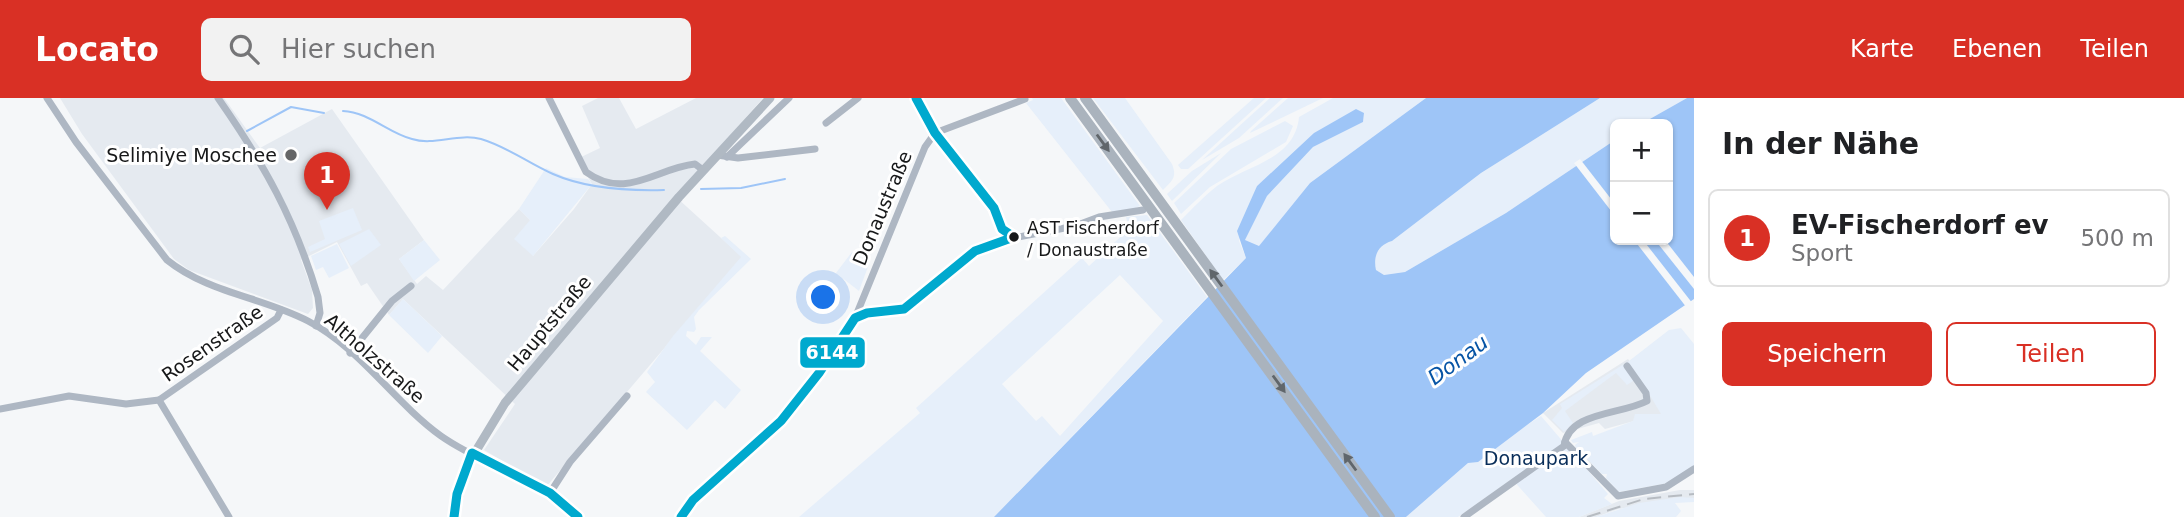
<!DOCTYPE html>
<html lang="de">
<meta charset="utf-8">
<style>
:root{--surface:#fff;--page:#f2f2f2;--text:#202124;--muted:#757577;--line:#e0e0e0;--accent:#d93025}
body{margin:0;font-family:"DejaVu Sans",sans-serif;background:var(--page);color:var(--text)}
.controls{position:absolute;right:21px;top:21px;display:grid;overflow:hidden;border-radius:10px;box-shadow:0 2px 5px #0004}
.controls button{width:63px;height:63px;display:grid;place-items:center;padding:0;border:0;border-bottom:2px solid var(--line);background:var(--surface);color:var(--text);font:35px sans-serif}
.you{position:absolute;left:824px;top:200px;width:24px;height:24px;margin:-18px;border:5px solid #fff;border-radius:50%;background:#1a73e8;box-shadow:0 0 0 10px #1a73e833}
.badge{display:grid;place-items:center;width:46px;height:46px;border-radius:50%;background:var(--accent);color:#fff;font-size:23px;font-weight:700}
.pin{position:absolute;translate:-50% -58px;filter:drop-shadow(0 2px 4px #0008)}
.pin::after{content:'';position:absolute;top:37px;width:24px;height:21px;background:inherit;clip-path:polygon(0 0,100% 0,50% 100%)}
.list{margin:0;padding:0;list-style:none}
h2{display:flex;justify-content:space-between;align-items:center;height:91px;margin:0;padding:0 28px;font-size:30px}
h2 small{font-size:23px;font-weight:400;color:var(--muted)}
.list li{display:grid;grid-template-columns:46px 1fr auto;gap:21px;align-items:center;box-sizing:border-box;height:98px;margin:0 14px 14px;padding:0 14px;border:2px solid var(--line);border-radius:10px}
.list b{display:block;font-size:26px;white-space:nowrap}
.list p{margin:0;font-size:23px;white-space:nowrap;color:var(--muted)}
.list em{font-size:23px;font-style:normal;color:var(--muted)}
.actions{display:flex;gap:14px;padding:21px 28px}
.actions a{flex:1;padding:16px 0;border:2px solid var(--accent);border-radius:10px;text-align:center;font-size:24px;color:var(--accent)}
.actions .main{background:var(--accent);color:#fff}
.icon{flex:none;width:38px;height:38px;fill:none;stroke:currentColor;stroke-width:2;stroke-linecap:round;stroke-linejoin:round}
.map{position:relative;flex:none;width:1694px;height:419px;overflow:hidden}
header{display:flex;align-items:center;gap:42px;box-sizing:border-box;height:98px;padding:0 35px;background:var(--accent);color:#fff}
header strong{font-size:33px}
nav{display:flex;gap:38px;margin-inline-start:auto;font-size:24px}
.search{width:490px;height:63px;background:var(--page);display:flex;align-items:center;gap:18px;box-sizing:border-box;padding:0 24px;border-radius:10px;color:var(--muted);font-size:26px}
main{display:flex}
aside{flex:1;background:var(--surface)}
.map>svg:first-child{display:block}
</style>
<header>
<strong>Locato</strong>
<div class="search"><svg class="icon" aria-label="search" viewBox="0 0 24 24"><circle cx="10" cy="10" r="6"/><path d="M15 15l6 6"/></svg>Hier suchen</div>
<nav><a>Karte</a><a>Ebenen</a><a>Teilen</a></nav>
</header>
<main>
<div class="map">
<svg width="1694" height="419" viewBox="0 0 1694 419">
<rect width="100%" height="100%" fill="#f5f7f9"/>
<g fill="#e5eaf0">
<path d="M60,0H224L260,50L332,11L424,142L399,161L417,186L426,178L443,192L519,111L530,122L533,158L574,111L592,86L577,61L600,50L582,8L598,0H619L636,31L696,0H763L676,99L742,159L546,389L484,352L515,306L403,201L389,217L367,185L361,188L337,144L301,162L312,192L313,210L308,216L189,172L174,161L82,36Z"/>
<path d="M1628,261L1650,291L1662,316H1636L1634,323L1605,331L1599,325L1563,335L1543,315Z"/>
<path d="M1680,392H1694V400L1618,411L1596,419H1579L1619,403Z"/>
</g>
<g fill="#e6effa" fill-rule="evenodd">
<path d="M1032,0H1061L1140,108L1129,113L1112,114L1026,5L1033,2Z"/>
<path d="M1093,0H1125L1172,66C1177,79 1173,82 1163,92Z"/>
<path d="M1254,0H1266L1188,71H1181L1178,67Z"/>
<path d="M1270,0H1283L1239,40L1202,62Z"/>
<path d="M1288,0H1323L1250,35L1251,33Z"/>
<path d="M1333,0H1426L1310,85L1259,149L1245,142L1267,98L1313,49L1363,24L1364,15L1284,65L1257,88L1239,143L1246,160L1223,182L1181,122C1192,111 1204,98 1217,88C1247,67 1295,62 1299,19Z"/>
<path d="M1600,0H1687L1641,26H1615V42L1506,115L1405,174L1384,177L1376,172C1373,158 1378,147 1392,143L1481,75Z"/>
<path d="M1285,23L1293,28L1286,44L1210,89L1181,116L1174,105L1231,51Z"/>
<path d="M1221,55L1172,103L1167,96L1192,73Z"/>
<path d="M546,70L565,79L588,81L592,86L533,158L514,141L530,122L519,111Z"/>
<path d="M353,110L362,132L310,154L308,149L325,141L319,123Z"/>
<path d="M1147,117L1207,199L994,419H799L920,315L916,310L1082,160L1089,168L1129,131L1126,119ZM1120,177L1163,223L1060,338L1042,318L1036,323L1002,286Z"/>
<path d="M369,131L381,147L351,168L339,146Z"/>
<path d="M725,138L751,161L699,212L694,219L696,231L694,234L687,233L686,238L696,247L701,239H712L700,253L741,292L725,311L715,302L687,332L646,294L655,284L647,274L673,238L741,159L721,140Z"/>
<path d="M424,142L440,162L414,183L399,161Z"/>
<path d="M337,146L349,170L329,180L323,169L316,172L311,158Z"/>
<path d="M852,154L869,166L859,193L836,175Z"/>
<path d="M403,201L442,238L428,255L389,217Z"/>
<path d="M1681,230L1694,246V368L1668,385L1619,394L1606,380L1607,376H1602L1576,350L1575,347L1579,344L1573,345L1571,342L1592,334L1593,338L1633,323L1635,316H1661L1639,279L1627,287L1616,275L1565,313L1573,325L1564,334L1552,322L1562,310L1560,306L1629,263L1669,232Z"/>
<path d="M1541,318L1608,396L1604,400L1612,406L1579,419H1546L1512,381L1458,419H1406L1468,365Z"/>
<path d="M1680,399L1694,400V404L1675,405L1681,413L1676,419H1596L1639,405Z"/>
</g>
<path fill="#9ec5f7" d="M1426,0H1600L1481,75L1392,143C1378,147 1373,158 1376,172L1384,177L1405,174L1506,115L1615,42V142H1668V26H1641L1687,0H1694V201L1586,275L1543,315L1478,364L1468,365L1406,419H994L1246,160L1237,133L1257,88L1314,35L1356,11L1364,15L1363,24L1313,49L1267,98L1245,142L1259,148L1310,85Z"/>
<g fill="#f5f7f9">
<path d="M1580,61L1615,106V118L1574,65Z"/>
<path d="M1634,142H1643L1693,206L1687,210Z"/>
<path d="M1655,142H1665L1694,179V191Z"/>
</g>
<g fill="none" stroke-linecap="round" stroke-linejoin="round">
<g stroke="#9ec5f7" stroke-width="2">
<path d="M343,13C369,14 388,35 412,41C434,48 458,35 481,41C508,49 528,65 553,76C587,91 627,93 664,92"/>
<path d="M247,33L291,9L324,15"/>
<path d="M701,91L741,90L785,81"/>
</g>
<g stroke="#aeb7c3" stroke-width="7">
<path d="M47,0L76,44L167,162C208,195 262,199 308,223C360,250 394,304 441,338C485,369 539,380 578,419"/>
<path d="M218,0C264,66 295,121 318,199L320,215L316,228"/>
<path d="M549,0L586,74C626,103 656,70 695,66L703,72"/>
<path d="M916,0L935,35L994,110L1002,131L1013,139"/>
<path d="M826,25L858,0"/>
<path d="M717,57L738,60L815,51"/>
<path d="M727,59L789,0"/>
<path d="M855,220L867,215L904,211L975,153L993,144L1075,128L1099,119L1143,112"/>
<path d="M350,255L392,203L411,188"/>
<path d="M0,311L69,298L126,306L159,302"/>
<path d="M1565,344L1618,398L1666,389L1694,371"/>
<path d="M550,395L570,364L627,298"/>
<path d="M229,419L159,302L277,220L281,212"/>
<path d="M681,419L693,402L781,323L819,275L855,220L925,49L935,35L1025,1"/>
<path d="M1464,419L1564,348C1569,313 1621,317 1647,303L1646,295L1627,268"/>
</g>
<path stroke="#b0b9c3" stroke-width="9" d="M454,419L465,371L505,305L679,99L770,0"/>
<g stroke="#aab3bd" stroke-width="10">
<path d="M1070,0L1375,419"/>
<path d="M1085,0L1390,419"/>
</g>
<path stroke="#b7bcc2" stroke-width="2" stroke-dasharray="14 7" stroke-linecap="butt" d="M1587,419L1644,401L1694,396"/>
<g stroke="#fff" stroke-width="14">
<g id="bus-1">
<path d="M916,0L935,35L994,110L1002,131L1014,139"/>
<path d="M454,419L457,396L472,355L550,395L578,419"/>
<path d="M681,419L693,402L781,323L819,275L855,220L867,215L904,211L975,153L1014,139"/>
</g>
</g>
<use href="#bus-1" stroke="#00a9ce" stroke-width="9"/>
</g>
<defs><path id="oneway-solid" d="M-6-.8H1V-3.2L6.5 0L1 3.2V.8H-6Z" transform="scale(1.75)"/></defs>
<g fill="#60666b">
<use href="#oneway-solid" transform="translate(1103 45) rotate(54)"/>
<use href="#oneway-solid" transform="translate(1216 180) rotate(-126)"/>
<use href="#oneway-solid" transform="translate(1279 286) rotate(54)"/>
<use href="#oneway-solid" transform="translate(1350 364) rotate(-126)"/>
</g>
<circle fill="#656667" stroke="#fff" stroke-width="2.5" cx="291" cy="57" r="7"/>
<circle fill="#171819" stroke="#fff" stroke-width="2.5" cx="1014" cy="139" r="6"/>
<g text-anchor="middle" stroke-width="6" stroke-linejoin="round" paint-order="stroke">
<g font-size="17" fill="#171819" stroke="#fff" text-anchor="start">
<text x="1027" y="136">AST Fischerdorf<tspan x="1027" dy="22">/ Donaustraße</tspan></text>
</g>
<g font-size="19" fill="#171819" stroke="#fff" text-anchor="end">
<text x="277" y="64">Selimiye Moschee</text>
</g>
<g font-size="19" fill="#171819" stroke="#fff">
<text transform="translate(882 110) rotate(-67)" y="7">Donaustraße</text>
<text transform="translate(549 225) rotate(-50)" y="7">Hauptstraße</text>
<text transform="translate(212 245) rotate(-35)" y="7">Rosenstraße</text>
<text transform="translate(375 260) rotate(41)" y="7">Altholzstraße</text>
</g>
<g font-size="19" fill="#082d59" stroke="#fff">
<text x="1536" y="367">Donaupark</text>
</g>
<g font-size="21" font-style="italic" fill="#0654a5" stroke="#fff">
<text transform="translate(1458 262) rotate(-36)" y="7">Donau</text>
</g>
</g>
<rect stroke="#fff" stroke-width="2.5" x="799" y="238" width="67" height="33" rx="7" fill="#00a9ce"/>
<g font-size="19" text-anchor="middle" font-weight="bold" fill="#fff">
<text x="832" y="261">6144</text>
</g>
</svg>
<div class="controls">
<button>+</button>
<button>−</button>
</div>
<div class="you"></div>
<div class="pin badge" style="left:327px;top:112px">1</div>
</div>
<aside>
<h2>In der Nähe<small></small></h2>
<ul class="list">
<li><span class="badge">1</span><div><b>EV-Fischerdorf ev</b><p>Sport</p></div><em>500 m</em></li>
</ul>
<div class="actions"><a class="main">Speichern</a><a>Teilen</a></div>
</aside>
</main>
